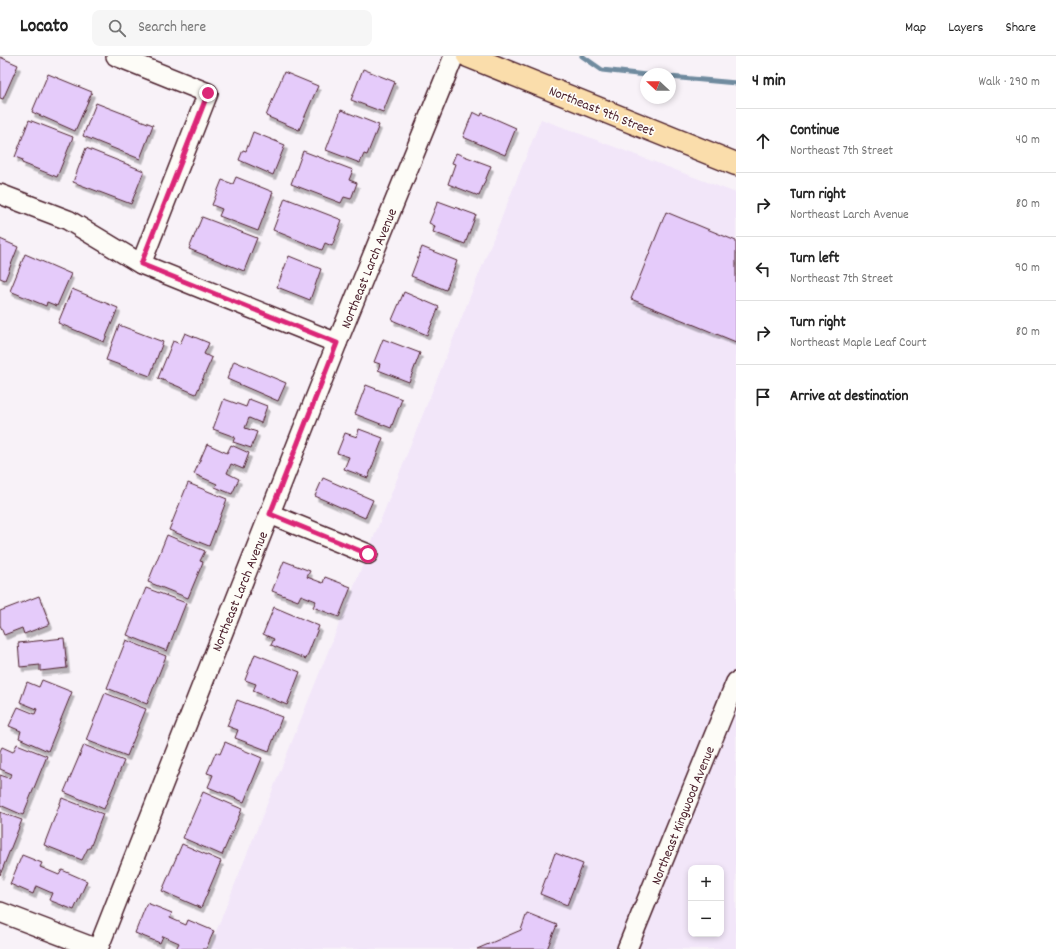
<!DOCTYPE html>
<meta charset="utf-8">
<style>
:root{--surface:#fff;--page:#f6f6f6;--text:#222;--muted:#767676;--line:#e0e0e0}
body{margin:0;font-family:Dekko,sans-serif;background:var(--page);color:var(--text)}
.controls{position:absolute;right:12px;bottom:12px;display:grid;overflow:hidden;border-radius:8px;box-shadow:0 2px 6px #0003}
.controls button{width:36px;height:36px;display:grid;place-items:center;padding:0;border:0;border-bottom:1px solid var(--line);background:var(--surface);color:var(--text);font:20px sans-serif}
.compass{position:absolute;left:640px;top:12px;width:36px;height:36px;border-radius:50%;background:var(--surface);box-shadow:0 2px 6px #0003;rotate:292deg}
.stop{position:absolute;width:12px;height:12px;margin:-9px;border:3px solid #db2777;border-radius:50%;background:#fff}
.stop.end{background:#db2777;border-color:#fff;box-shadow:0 1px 4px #0008}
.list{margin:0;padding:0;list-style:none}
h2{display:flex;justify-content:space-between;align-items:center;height:52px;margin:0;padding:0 16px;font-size:17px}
h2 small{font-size:13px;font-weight:400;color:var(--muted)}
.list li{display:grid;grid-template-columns:26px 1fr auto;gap:12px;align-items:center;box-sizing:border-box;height:64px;padding:0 16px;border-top:1px solid var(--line)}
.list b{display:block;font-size:15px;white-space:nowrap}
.list p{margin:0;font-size:13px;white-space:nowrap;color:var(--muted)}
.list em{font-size:13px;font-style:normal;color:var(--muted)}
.icon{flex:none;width:22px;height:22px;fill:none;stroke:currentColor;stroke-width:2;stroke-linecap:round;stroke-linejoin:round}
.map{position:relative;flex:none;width:736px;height:893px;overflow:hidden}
header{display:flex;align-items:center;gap:24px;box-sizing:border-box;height:56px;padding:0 20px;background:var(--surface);border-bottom:1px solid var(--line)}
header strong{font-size:19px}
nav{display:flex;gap:22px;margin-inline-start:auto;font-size:14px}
.search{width:280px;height:36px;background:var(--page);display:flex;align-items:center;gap:10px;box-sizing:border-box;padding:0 14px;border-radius:8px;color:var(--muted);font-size:15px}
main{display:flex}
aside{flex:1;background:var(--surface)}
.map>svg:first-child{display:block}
</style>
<header>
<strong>Locato</strong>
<div class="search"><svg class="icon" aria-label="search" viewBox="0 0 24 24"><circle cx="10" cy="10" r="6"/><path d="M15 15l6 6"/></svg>Search here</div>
<nav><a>Map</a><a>Layers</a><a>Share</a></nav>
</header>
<main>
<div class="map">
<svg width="736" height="893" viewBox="0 0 736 893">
<defs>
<filter id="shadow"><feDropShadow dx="2.5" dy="4.5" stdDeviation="0" flood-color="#0004"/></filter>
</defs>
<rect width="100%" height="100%" fill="#f8f2f8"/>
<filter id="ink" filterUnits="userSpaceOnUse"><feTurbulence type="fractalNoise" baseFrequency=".025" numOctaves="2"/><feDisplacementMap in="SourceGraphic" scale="8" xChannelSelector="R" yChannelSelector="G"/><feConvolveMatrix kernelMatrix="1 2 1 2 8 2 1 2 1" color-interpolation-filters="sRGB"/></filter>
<g filter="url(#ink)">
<path fill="#f2e6f9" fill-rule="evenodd" d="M541,63L736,137V893H209ZM691,812H721V878H691Z"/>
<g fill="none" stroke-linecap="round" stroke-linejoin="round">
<g stroke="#708b9f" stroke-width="5">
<path d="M582,0L602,14L646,19"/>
<path d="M670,21L736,27"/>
</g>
</g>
<g fill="#e5cbfa" stroke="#4a1f2b" filter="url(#shadow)">
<path d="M0,1L18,9L3,43L0,42Z"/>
<path d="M363,13L395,26L383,56L351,44Z"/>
<path d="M284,16L318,30L299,74L266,60Z"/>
<path d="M48,18L92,36L75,75L32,56Z"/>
<path d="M96,47L153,69L140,103L83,80Z"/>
<path d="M341,54L379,69L367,99L364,98L360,107L326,94Z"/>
<path d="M473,56L481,60L482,57L516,72L505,99L463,81Z"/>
<path d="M29,64L73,81L57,121L22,107L23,104L15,101Z"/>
<path d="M253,76L285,89L273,119L239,104L243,94L246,95Z"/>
<path d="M86,92L144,115L131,148L73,126Z"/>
<path d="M303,95L353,114L349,124L357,127L351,143L344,141L341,147L291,128Z"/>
<path d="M456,97L491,110L479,140L448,128L455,108L452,107Z"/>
<path d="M236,121L273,136L258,175L219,160L222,153L212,149L222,124L233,128Z"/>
<path d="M285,142L342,164L332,190L325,187L322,194L273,174Z"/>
<path d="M438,145L476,159L465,188L433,176L435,170L429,167Z"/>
<path d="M666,156L736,185V286L631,243Z"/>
<path d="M202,161L257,182L244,215L189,193Z"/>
<path d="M0,183L18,191L5,224L0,222Z"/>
<path d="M422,191L457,205L446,234L411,220Z"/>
<path d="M25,198L71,218L57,250L47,246L46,250L10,235Z"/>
<path d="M289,200L321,213L310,244L277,231Z"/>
<path d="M72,233L118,252L104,286L58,267Z"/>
<path d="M404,236L439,251L427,279L392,264Z"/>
<path d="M119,269L163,286L150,320L106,304Z"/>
<path d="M185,277L209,287L204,298L212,302L196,338L158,322L173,285L180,288Z"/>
<path d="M383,283L420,297L409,326L378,314L380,308L374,306Z"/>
<path d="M234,305L286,327L278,345L227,323Z"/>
<path d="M366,329L402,343L391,372L355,358Z"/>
<path d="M224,343L246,351L249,343L267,350L261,367L249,362L245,372L257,376L251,392L233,386L235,381L213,373Z"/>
<path d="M359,373L383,382L368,422L344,413L349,401L337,397L345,377L357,381Z"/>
<path d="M207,388L227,397L231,389L249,397L243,413L231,408L227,417L239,423L232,438L215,431L217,428L194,418Z"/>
<path d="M323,422L373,444L365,462L315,440Z"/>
<path d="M188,427L227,443L209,490L169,474Z"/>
<path d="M167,479L205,495L200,505L203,506L188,542L148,526Z"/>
<path d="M284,505L310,515L307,521L323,527L325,521L351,531L339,561L313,551L316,545L301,539L298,545L272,535Z"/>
<path d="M146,532L186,547L167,595L127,579Z"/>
<path d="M39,540L50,568L24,578L22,572L4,579L0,569V555Z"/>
<path d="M274,551L319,570L306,603L271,589L274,583L263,578Z"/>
<path d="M64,582L67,612L40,615V609L20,611L18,587Z"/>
<path d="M126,584L166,600L147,648L107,632Z"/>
<path d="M255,598L300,616L287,649L253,635L256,628L245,624Z"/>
<path d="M42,624L72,636L48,695L19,682L21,675L9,670L18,651L35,658L37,653L20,646L27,626L39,631Z"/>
<path d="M105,637L146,653L127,700L86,684Z"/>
<path d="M237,644L282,661L269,695L235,682L238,674L227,670Z"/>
<path d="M225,686L262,702L244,746L208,731L213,719L207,717L216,696L220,698Z"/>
<path d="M17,688L47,700L23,759L0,749V719L9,722L12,718L0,713V695L2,691L13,696Z"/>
<path d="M84,689L124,705L104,753L64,736Z"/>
<path d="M203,736L242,753L222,799L183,782Z"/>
<path d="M62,742L103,758L90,792H88L82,804L44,789Z"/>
<path d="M0,756L22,764L0,819Z"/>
<path d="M182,788L221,805L201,852L162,835Z"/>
<path d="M555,797L583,808L567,849L540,838Z"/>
<path d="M22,799L42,807L40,811L59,819L62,814L87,825L74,854L49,844L52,837L36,830L33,838L10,828Z"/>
<path d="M147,847L172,857L170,862L186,869L188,864L214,875L206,893H176L179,887L163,880L160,887L135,877Z"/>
<path d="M527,857L557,869L547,893H477L521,874Z"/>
</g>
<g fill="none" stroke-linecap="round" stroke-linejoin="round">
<g stroke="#4a1f2b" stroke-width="22">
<g id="minor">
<path d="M116,0L208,37L141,208"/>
<path d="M0,138L68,164L141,208L337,287"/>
<path d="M270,458L368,498"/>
<path d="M0,856L97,893"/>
<path d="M98,893L337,287L454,0"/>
<path d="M627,893L736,626"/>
</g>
</g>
<g stroke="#4a1f2b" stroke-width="25">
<path id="major" d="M468,0L736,108"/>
</g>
<use href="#minor" stroke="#fdfcf7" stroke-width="19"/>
<use href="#major" stroke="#faddab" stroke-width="22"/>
</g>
</g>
<g fill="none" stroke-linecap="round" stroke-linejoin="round" filter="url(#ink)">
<path stroke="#db2777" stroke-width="5" d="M208,37L141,208L337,287L270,458L368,498"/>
</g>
<g text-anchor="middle" stroke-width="3.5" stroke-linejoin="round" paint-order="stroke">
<g font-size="14" fill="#4a1f2b" stroke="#fdfcf7">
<text transform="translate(602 54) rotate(22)" y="5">Northeast 9th Street</text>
<text transform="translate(368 212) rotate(-68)" y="5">Northeast Larch Avenue</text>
<text transform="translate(239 535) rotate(-68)" y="5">Northeast Larch Avenue</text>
<text transform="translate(682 759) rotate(-68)" y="5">Northeast Kingwood Avenue</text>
</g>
</g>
</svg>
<div class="controls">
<button>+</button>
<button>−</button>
</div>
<svg class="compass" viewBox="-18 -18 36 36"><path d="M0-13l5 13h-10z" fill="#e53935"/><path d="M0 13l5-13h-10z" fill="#767676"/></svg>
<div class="stop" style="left:368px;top:498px"></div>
<div class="stop end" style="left:208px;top:37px"></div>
</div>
<aside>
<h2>4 min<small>Walk · 290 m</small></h2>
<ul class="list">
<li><svg class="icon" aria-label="ahead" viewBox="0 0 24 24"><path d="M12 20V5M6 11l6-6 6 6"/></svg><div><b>Continue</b><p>Northeast 7th Street</p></div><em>40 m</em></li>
<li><svg class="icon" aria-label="right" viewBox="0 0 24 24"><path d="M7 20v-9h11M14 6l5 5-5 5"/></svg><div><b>Turn right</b><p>Northeast Larch Avenue</p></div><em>80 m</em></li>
<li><svg class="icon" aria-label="left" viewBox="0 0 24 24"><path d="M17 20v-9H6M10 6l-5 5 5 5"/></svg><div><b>Turn left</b><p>Northeast 7th Street</p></div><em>90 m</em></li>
<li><svg class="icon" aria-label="right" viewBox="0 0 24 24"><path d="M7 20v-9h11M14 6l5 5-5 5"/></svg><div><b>Turn right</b><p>Northeast Maple Leaf Court</p></div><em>80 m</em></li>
<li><svg class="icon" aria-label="arrive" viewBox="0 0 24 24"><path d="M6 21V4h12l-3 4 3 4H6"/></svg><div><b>Arrive at destination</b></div></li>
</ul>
</aside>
</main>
